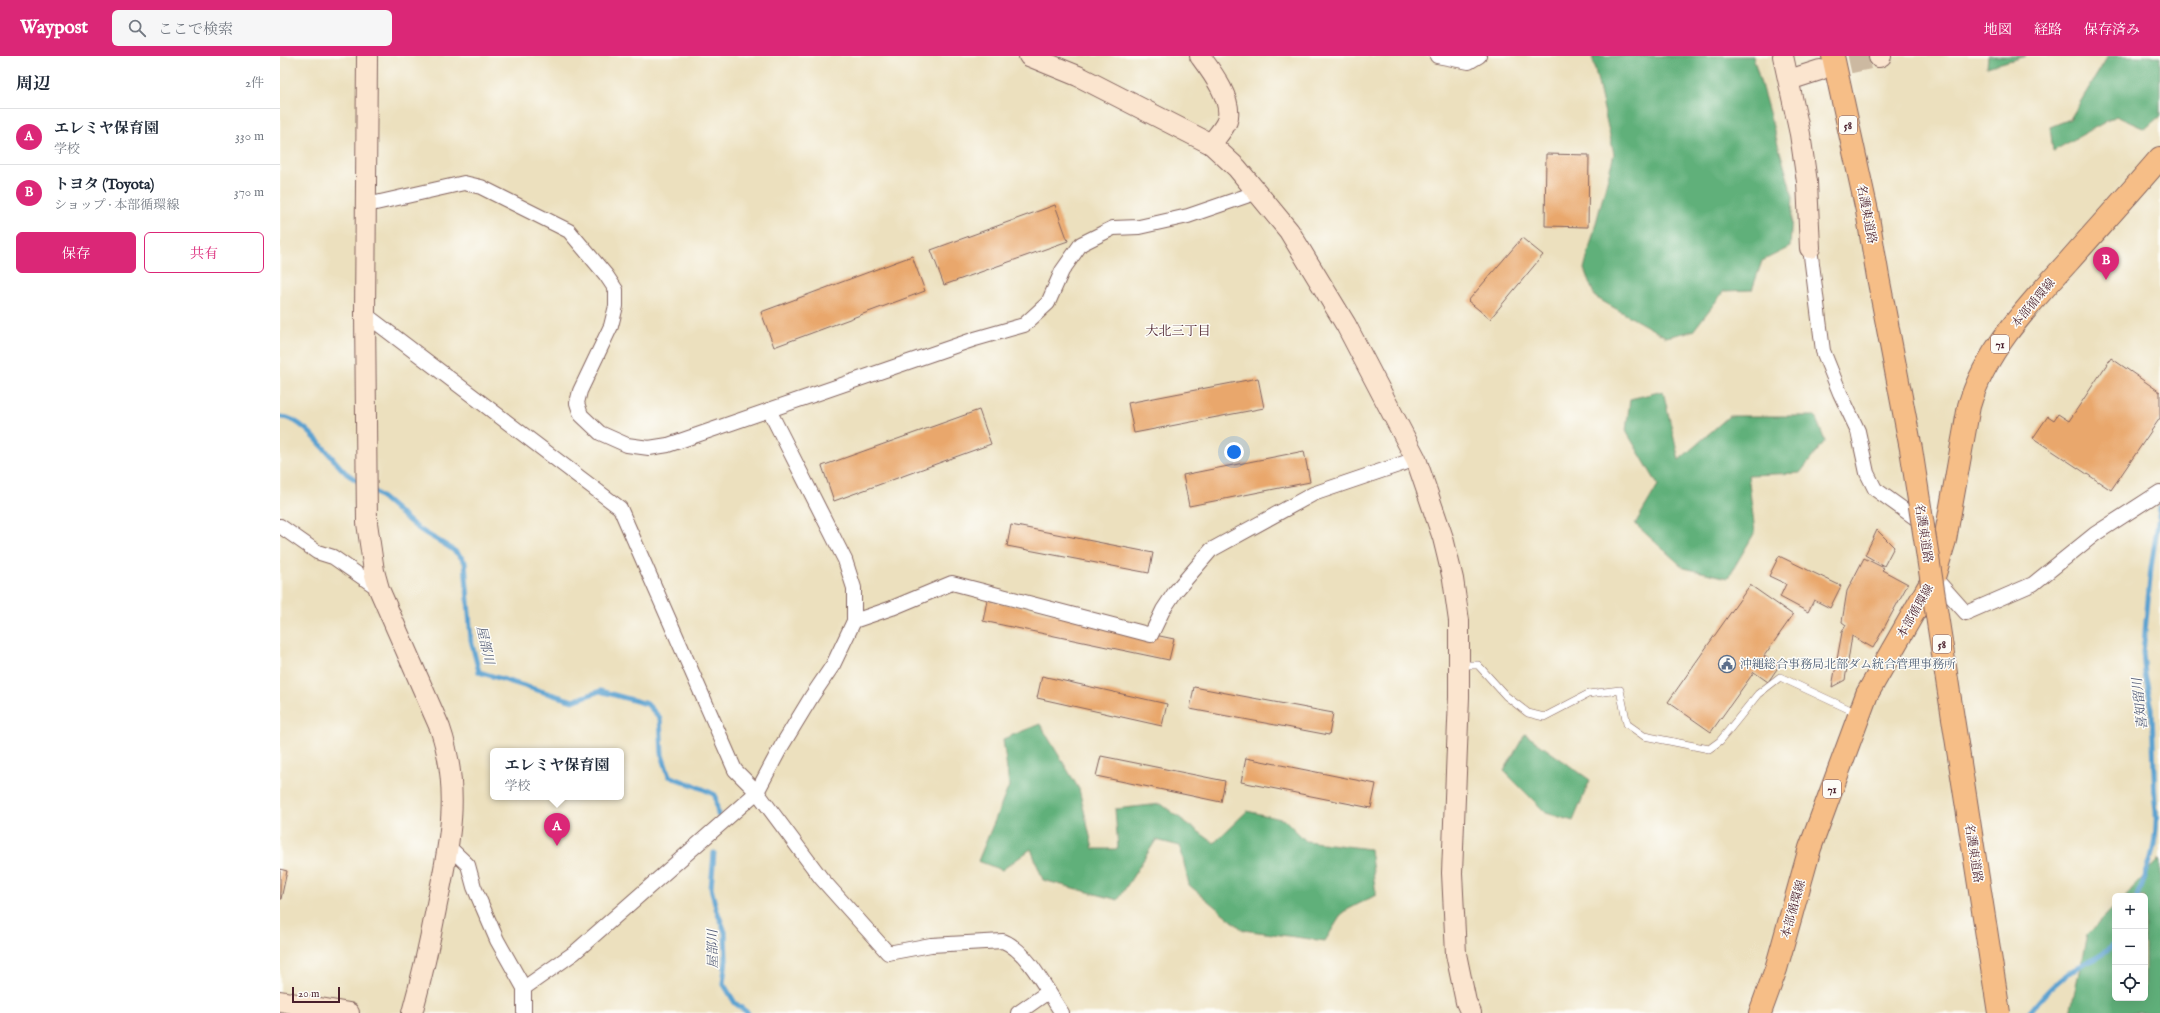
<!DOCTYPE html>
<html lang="ja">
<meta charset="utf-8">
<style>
:root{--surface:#fff;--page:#f6f6f7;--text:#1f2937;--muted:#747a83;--line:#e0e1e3;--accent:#db2777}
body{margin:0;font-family:"IM FELL English","Noto Serif JP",serif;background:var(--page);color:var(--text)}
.controls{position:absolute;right:12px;bottom:12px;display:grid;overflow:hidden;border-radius:6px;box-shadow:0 4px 16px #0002}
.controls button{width:36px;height:36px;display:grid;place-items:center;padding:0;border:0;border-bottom:1px solid var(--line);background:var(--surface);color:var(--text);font:20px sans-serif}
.scale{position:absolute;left:12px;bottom:10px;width:48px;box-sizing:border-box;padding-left:4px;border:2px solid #4a1f2b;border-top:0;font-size:11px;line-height:14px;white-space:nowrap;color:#4a1f2b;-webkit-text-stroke:3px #fdfcf7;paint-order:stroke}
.you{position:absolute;left:954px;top:396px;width:14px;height:14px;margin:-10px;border:3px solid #fff;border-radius:50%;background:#1a73e8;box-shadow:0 0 0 6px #1a73e833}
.badge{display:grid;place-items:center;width:26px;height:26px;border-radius:50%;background:var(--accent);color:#fff;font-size:13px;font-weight:700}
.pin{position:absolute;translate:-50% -33px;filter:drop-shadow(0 1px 2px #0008)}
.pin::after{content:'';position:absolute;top:21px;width:14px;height:12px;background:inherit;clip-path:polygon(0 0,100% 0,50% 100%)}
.popup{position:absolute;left:210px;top:692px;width:134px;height:52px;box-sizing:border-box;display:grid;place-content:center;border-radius:6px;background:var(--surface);filter:drop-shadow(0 1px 3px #0005);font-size:13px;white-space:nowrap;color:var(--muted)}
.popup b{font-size:15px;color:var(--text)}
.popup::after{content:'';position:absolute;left:50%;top:100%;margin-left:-8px;border:8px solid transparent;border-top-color:var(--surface)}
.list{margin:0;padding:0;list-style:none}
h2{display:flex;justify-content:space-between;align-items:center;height:52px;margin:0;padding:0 16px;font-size:17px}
h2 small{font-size:13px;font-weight:400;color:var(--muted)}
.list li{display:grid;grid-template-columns:26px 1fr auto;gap:12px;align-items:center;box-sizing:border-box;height:56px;padding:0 16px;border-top:1px solid var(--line)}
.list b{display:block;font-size:15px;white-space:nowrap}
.list p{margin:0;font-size:13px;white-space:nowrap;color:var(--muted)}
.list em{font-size:13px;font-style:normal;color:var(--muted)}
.actions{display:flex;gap:8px;padding:12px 16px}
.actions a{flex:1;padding:9px 0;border:1px solid var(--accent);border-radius:6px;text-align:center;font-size:14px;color:var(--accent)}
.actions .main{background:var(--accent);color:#fff}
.icon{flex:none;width:22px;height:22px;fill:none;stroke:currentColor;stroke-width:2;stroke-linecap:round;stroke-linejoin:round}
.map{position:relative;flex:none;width:1880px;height:957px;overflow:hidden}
header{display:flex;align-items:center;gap:24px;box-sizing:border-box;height:56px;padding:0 20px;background:var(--accent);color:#fff}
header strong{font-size:19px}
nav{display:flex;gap:22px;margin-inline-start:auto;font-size:14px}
.search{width:280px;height:36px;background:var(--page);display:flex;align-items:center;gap:10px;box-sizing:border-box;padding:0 14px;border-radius:6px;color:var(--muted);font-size:15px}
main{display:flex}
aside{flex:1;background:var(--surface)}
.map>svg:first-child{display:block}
</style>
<header>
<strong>Waypost</strong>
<div class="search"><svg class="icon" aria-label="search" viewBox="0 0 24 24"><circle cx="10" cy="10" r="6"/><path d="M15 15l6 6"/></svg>ここで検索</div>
<nav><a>地図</a><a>経路</a><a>保存済み</a></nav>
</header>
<main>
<aside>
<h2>周辺<small>2件</small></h2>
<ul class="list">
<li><span class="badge">A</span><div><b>エレミヤ保育園</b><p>学校</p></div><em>330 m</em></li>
<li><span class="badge">B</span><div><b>トヨタ (Toyota)</b><p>ショップ · 本部循環線</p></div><em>370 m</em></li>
</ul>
<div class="actions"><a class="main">保存</a><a>共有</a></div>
</aside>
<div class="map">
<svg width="1880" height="957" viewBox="0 0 1880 957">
<rect width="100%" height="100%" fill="#fdfcf7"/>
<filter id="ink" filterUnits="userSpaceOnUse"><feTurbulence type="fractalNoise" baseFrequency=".025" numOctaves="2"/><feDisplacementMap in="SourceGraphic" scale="8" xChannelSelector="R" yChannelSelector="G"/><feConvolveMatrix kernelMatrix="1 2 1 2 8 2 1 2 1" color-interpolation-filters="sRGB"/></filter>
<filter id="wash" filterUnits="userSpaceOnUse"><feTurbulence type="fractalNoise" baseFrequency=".012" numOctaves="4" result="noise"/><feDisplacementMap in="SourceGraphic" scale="16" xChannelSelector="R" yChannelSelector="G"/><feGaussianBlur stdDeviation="0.9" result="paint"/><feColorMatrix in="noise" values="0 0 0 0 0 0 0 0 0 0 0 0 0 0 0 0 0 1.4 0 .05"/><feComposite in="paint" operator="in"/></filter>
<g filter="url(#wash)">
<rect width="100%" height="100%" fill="#ece0be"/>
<g fill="#61b07a" stroke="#566852">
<path d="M1312,0H1473L1513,141L1510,191L1482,205L1472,234L1444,235L1413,275L1386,281L1315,241L1304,213L1334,98Z"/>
<path d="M1708,0H1746L1707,11Z"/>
<path d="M1828,0H1880V60L1865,73L1836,60L1773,95L1770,71L1790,63Z"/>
<path d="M1383,335L1399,404L1449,360H1535L1545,385L1520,417L1468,419L1475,476L1448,522L1404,512L1355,468L1378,429L1346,375L1350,343Z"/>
<path d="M760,668L799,733L813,793H838L835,753L881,748L934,787L967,755L1005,764L1026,785L1090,793L1096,839L1063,856L1045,885L963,874L909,829L900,790L876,784L838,844L763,824L751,793L722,814L698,805L729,730L723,683Z"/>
<path d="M1245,678L1310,724L1293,765L1266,757L1224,715Z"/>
<path d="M1880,803V957H1790L1807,879L1835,850V942H1865V840H1845Z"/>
</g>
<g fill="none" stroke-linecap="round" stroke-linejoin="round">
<g stroke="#5aa1d0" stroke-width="5">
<path d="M0,361C24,360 50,402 66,417C71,421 77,424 82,428"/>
<path d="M92,434C108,445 120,458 135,470C151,483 173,489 185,506L191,584L199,616L293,645L320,635L367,648L380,662L382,699L389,720C405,727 420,730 435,739L438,759"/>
<path d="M434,797L431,832L436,852L445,876L446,904L443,927L455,947L468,957"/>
<path d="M1858,840C1870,809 1880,780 1875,746L1872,653L1865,618L1863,597L1871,512L1880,452"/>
<path d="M1749,957C1764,938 1776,925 1796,912C1810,903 1825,900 1835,886"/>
</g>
</g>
<g id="blocks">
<g fill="#e9a76c">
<path d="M1266,98L1309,99L1308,171L1265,170Z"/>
<path d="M775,149L788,185L664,229L651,194Z"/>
<path d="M1242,182L1263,199L1210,263L1188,245Z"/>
<path d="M632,200L645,235L494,291L481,256Z"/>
<path d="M1831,302L1880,336V362L1831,434L1753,382L1768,360L1774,364L1778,358L1789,365Z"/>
<path d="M978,322L984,352L854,377L848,347Z"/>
<path d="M699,354L711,388L554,445L542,410Z"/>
<path d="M1024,395L1030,426L909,450L903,419Z"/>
<path d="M731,469L873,497L869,517L727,490Z"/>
<path d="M1597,474L1614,491L1604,510L1585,499Z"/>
<path d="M1499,500L1561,530L1550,552L1534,544L1528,556L1500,541L1506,528L1489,520Z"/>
<path d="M1584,502L1604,512L1602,514L1628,528L1593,592L1572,580L1565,624L1552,631L1562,576L1566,569L1562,566L1567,535Z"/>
<path d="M1470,529L1513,559L1484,600L1499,610L1488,626L1474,616L1431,676L1388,646Z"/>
<path d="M707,544L894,583L889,604L703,565Z"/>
<path d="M762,620L887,648L882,670L757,642Z"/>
<path d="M914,631L1053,657L1049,679L910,653Z"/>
<path d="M821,700L945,725L941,746L816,720Z"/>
<path d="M966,702L1096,728L1091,752L961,726Z"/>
<path d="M0,813L7,815L1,843H0Z"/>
</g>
</g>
</g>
<g filter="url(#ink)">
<use href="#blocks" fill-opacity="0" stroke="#83635e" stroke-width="1"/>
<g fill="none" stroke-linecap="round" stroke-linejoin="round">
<path stroke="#ccb9a1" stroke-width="20" stroke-dasharray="20 10" stroke-linecap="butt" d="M1540,14L1599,1"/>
<g stroke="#83635e" stroke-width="8">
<path id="lane" d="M1180,609H1198L1226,640L1248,657L1264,661L1308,638L1340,634L1347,668L1364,680L1429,693L1440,685L1478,638L1500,621L1577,657"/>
</g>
<g stroke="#83635e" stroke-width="16">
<g id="street">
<path d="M1157,0L1189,6L1199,0"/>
<path d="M87,149L184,127L201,131L289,175L326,219L336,234V250L331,270L300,335L297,347L301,359L320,377L347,389L369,392L388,389L695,283L744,269L768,247L782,215L801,188L833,172L859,171L908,160L978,136"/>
<path d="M1530,192L1543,295L1560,337L1578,375L1587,417L1595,433L1645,469"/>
<path d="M85,258L340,452L455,714L477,736L541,822L608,897L651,889L723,885C748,895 767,935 782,957"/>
<path d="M0,470L37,496L53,501L99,533"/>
<path d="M1654,521L1686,557L1753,528L1815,478L1880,436"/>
<path d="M574,565L612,552L672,527L871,579L883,554L895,536L931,494L1033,438L1136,403"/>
<path d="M169,791L188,809L194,831L217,884L244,932V957"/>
<path d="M244,932L294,897L477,736L501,691L532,640L553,609L574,565V532L565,504L489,354"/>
<path d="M738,957L768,936"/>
</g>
</g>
<g stroke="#83635e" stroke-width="22">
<g id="secondary">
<path d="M87,0L85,258L87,467L94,515L99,533L160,672C181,733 170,787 157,848C150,885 142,921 132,957"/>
<path d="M749,0L798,20L931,88L957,112L1009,175L1066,269L1136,403L1163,482L1173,523L1179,565V641L1172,817L1176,898L1186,946L1191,957"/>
<path d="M920,0C931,15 954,45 947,65C944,73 936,81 931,88"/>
<path d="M1503,0L1520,78L1527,126L1530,192"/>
<path d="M1599,1L1601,0"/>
<path d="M1509,24L1540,14"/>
<path d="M0,945L69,957"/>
</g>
</g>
<g stroke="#83635e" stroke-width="24">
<path id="primary" d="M1480,957L1496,913L1530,792L1587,638L1654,521L1665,484L1689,350C1706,293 1750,248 1789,205C1819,171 1850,137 1880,102"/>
</g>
<g stroke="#83635e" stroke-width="24">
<path id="highway" d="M1553,0L1587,155L1598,221"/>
</g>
<use href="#lane" stroke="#fff" stroke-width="7"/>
<use href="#street" stroke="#fff" stroke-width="14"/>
<use href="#secondary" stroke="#fbe5cf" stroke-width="20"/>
<use href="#primary" stroke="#f6be87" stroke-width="22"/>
<use href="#highway" stroke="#f6be87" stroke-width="22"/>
<g stroke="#83635e" stroke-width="24" stroke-linecap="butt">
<path id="highway-bridge" d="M1598,221L1631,393L1719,957"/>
</g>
<use href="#highway-bridge" stroke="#f6be87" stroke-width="22"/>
</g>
</g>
<defs>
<g id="civic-ring" transform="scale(0.9)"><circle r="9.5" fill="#fdfcf7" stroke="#5c6f8a" stroke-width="1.5"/><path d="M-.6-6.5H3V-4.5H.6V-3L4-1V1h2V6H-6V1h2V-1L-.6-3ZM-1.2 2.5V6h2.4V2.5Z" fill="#5c6f8a"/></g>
</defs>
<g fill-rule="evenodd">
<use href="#civic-ring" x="1447" y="608"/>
</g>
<g text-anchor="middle" stroke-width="3" stroke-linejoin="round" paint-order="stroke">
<g fill="#fdfcf7" stroke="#806168" stroke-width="1">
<rect x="1559" y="60" width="18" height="18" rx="3"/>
<rect x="1711" y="279" width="18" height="18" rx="3"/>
<rect x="1653" y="579" width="18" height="18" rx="3"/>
<rect x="1543" y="724" width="18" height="18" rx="3"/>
</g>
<g font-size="11" font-weight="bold" fill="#4a1f2b">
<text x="1568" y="73">58</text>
<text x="1720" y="292">71</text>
<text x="1662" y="592">58</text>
<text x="1552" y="737">71</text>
</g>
<g font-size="12" fill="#4a1f2b" stroke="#fdfcf7">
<text transform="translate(1587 158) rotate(79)" y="4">名護東道路</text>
<text transform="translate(1753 247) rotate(-50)" y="4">本部循環線</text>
<text transform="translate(1644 477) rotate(81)" y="4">名護東道路</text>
<text transform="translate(1635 555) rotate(-60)" y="4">本部循環線</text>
<text transform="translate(1694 797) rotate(81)" y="4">名護東道路</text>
<text transform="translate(1513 853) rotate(-74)" y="4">本部循環線</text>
</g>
<g font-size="12" fill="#4e5e75" stroke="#fdfcf7" text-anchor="start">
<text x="1460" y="612">沖縄総合事務局北部ダム統合管理事務所</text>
</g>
<g font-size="13" fill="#4a1f2b" stroke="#fdfcf7">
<text x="898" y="279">大北三丁目</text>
</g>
<g font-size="13" font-style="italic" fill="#515a75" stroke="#fdfcf7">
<text transform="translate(206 589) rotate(77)" y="5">屋部川</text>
<text transform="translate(1859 648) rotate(-96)" y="5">喜知留川</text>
<text transform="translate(432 893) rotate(-91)" y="5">屋部川</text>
</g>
</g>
</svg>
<div class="controls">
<button>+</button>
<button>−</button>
<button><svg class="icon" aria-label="locate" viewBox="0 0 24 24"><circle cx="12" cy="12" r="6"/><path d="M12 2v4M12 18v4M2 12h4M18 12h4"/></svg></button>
</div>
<div class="scale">20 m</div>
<div class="you"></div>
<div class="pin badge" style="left:277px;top:790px">A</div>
<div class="popup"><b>エレミヤ保育園</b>学校</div>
<div class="pin badge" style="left:1826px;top:224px">B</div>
</div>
</main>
